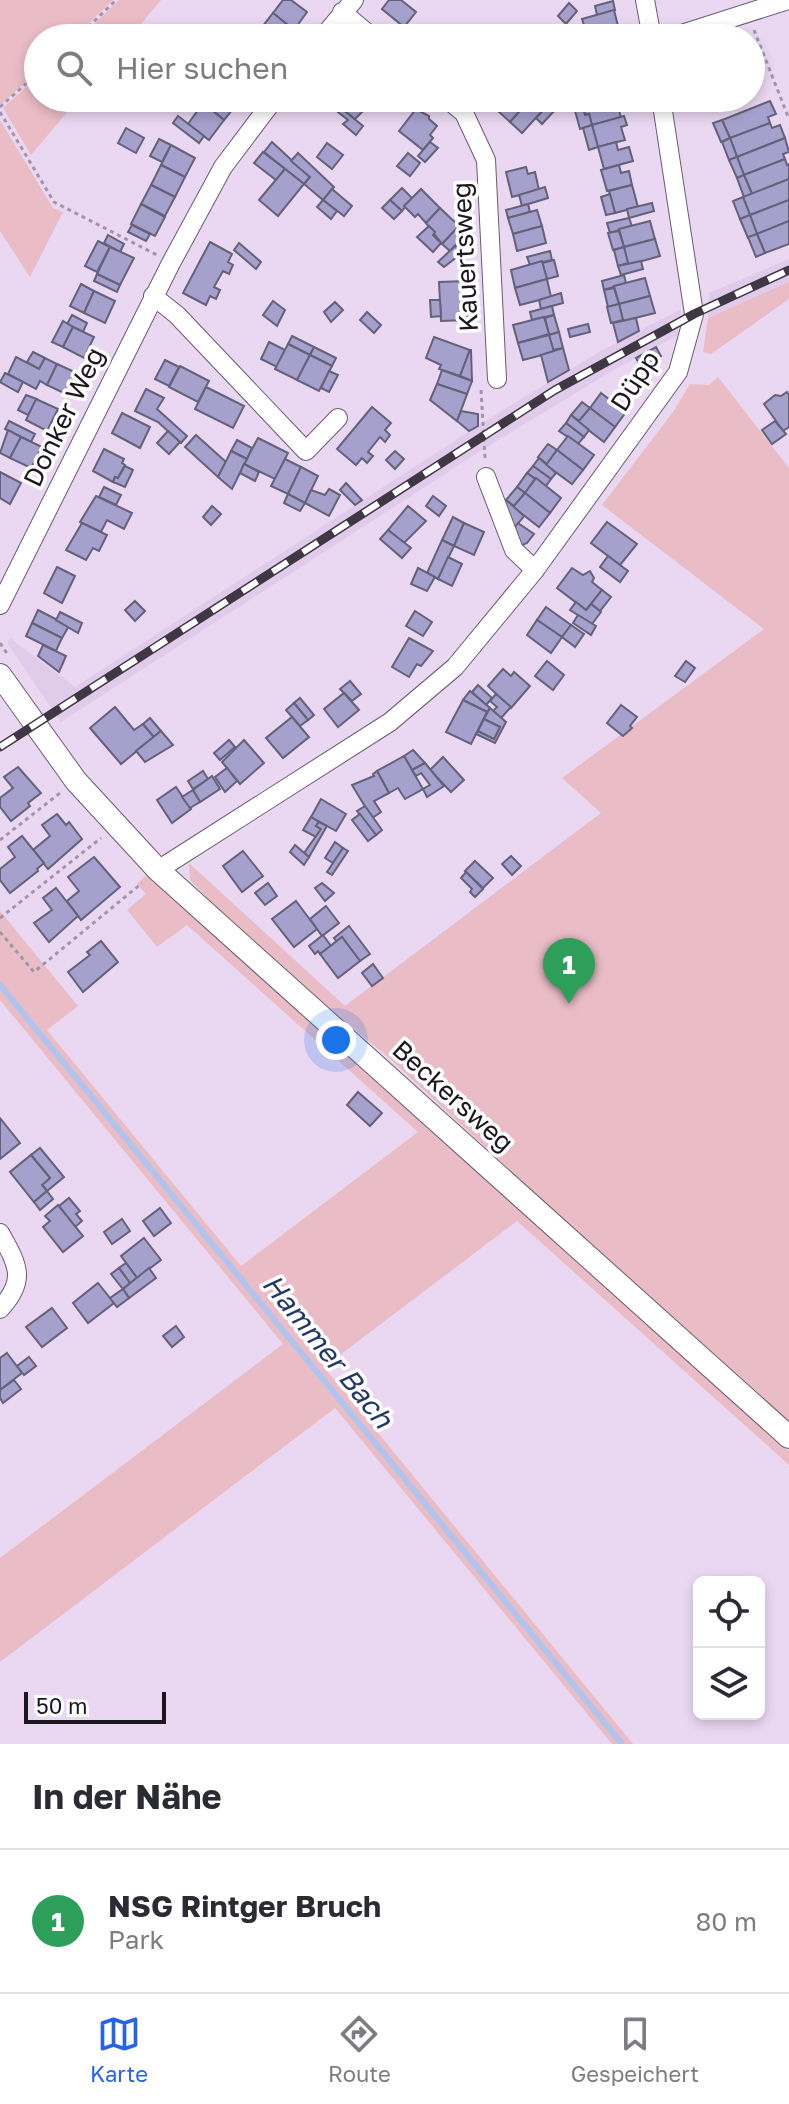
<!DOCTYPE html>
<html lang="de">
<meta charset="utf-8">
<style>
:root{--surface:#fff;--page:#f2f2f3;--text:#2b2b33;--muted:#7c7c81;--line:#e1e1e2;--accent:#2563eb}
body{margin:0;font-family:"Golos Text",sans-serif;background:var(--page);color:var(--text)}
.controls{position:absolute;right:24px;bottom:24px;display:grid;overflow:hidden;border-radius:12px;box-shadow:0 4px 12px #0003}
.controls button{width:72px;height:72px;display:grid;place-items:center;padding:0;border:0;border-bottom:2px solid var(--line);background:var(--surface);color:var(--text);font:40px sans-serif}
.scale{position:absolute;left:24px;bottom:20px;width:142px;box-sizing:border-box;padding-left:8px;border:4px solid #1c161f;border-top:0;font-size:22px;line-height:28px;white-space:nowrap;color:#1c161f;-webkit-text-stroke:6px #fff;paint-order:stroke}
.you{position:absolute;left:336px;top:1040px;width:28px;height:28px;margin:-20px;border:6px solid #fff;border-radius:50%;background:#1a73e8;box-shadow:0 0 0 12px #1a73e833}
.badge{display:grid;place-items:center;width:52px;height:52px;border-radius:50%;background:var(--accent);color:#fff;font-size:26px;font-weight:700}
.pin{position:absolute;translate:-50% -66px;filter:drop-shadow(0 2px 4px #0008)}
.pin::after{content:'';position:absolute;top:42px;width:28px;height:24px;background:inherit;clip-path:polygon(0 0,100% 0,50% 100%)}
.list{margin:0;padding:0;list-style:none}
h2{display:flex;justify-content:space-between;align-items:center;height:104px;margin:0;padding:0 32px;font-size:34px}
h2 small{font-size:26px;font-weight:400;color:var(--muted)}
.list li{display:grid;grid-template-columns:52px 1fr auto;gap:24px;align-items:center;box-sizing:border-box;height:144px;padding:0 32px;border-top:2px solid var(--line)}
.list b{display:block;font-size:30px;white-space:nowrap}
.list p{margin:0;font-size:26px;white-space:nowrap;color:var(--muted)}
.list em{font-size:26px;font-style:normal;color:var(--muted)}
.icon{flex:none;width:44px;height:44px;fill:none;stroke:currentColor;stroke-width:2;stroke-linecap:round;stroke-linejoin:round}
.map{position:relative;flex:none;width:789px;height:1744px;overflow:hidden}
.search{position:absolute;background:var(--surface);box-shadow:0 4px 12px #0003;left:24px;right:24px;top:24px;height:88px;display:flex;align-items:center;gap:20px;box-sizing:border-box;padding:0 28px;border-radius:44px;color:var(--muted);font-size:30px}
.sheet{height:248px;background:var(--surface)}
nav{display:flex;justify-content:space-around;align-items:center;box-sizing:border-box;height:112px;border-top:2px solid var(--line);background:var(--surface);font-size:22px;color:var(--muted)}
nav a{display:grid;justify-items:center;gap:4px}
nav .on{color:var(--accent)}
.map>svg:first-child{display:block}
</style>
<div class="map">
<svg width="789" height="1744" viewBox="0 0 789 1744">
<rect width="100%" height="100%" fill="#ead8f2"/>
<g fill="#e1cbeb">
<path d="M789,259V282L708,318L709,293Z"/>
<path d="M681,309L678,335L612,371L479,452L61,722L7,643L10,638L75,687L485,421L599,352Z"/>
</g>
<g fill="#eabcc6">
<path d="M0,0H113L74,38H38V71L0,105Z"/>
<path d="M119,0H161L129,38H80Z"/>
<path d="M38,76V98H79L31,155L3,108Z"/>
<path d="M0,120L53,208L63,212L30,277L0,231Z"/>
<path d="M789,282V299L711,354L703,352L708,318Z"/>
<path d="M718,377L789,468V1421L563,1219L388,1057L343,1020L214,905L190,880L189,863L345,1006L601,813L562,778L764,629L602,505L673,412L690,384L709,385Z"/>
<path d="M147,874C219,943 298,1005 369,1076L789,1451V1465L517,1221L324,1367L633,1744H612L335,1408L0,1662V1558L283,1344L0,1000V911L78,1006L47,1030L241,1266L418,1132L187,925L157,947L127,910L146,894L137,884Z"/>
</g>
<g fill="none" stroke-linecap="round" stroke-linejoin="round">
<path stroke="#b0c4ee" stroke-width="6" d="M0,985L622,1744"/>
</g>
<g fill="#a6a0cd" stroke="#64617a" stroke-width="2">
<path d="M283,0H291L307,12L294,30L273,13Z"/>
<path d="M389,0H401L416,12L404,27L382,9Z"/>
<path d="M613,1L615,10L597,15L595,6Z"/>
<path d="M569,3L577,11L566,24L558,16Z"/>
<path d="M614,10L621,38H588L582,19Z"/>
<path d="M273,13L294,30L287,38H269L259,31Z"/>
<path d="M208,98H238L240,100L224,120L203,103Z"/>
<path d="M323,98H345L362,112L355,119L336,104L334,107Z"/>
<path d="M509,98H531L510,122L497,110Z"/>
<path d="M531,98L545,108L522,133L510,122Z"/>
<path d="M616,98L621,118L592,125L589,114L585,115L582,104Z"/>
<path d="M770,101L776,114L768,117L770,123L730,138L722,120Z"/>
<path d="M203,103L224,120L209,140L188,124Z"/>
<path d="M336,104L363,126L356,135L343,124L348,120L333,108Z"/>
<path d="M549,104L556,109L542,124L536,118Z"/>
<path d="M582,104L585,115L589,114L592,125L580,129L574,107Z"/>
<path d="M416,109L429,116V119L437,126L430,135L433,138L423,150L399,131Z"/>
<path d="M178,116L204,136L199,143L173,123Z"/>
<path d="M624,116L627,125L621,127L625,140L598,147L592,125Z"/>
<path d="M722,120L730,138L721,142L713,123Z"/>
<path d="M770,123L772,128L780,125L785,138L737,157L730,138Z"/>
<path d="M592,125L598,147L589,150L583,128Z"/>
<path d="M126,128L144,138L136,153L118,143Z"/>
<path d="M730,138L737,157L729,160L722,142Z"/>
<path d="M785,138L789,152L783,154L785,159L744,175L737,157Z"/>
<path d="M159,139L171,145L162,162L150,156Z"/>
<path d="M272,142L310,177L304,184L264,152Z"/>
<path d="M430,142L438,148L425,162L418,156Z"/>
<path d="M616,142L618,150L629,147L633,161L604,169L598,147Z"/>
<path d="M327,143L343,155L332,169L317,157Z"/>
<path d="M171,145L195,158L185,177L161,165Z"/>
<path d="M263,152L285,169L276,180L254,163Z"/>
<path d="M298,153L334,187L323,200L304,184L310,177L291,161Z"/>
<path d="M408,153L420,163L410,176L397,166Z"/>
<path d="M737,157L744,175L737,178L729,160Z"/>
<path d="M785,159L787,165L789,164V179L752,194L744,175Z"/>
<path d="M161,165L185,177L175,197L151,185Z"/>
<path d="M619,165L621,173L629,171L632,185L607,191L601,170Z"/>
<path d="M526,167L528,174L535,172L539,190L512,197L506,172Z"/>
<path d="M285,169L304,184L278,216L259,200Z"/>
<path d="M744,175L752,194L744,197L737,178Z"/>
<path d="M789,179V200L750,215L743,197Z"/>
<path d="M151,185L175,197L165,216L141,204Z"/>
<path d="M632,185L638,207L615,213L609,191Z"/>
<path d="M545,187L548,198L522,206L519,195Z"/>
<path d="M402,188L412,198L402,211L390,200Z"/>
<path d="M332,189L352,206L344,216L323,200Z"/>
<path d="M421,189L440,208L426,223L418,214L415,217L404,206Z"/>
<path d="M610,194L615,213L606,215L601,197Z"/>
<path d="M743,197L750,215L740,219L733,201Z"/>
<path d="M323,200L337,211L331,219L317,207Z"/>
<path d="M390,200L402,211L394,219L382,208Z"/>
<path d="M789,200V221L757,234L750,215Z"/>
<path d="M652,203L654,211L629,218L627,209Z"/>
<path d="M141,204L165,217L155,236L131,224Z"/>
<path d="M528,204L530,212L508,218L506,210Z"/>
<path d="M440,208L459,226L442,244L426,223Z"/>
<path d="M537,210L542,226L513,234L508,218Z"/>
<path d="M750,215L757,234L748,238L740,219Z"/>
<path d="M629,218L632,226L610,233L607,223Z"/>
<path d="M650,221L655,239L624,247L619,229Z"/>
<path d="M789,221V244L765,253L757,234Z"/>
<path d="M132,225L150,234L146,241L128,232Z"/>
<path d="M429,226L435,232L433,235L441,243L433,252L417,237Z"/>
<path d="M459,226L467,233L450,251L442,244Z"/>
<path d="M542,226L546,243L517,251L513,234Z"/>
<path d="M619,231L624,247L613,250L608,233Z"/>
<path d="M757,234L765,253L756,257L748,237Z"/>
<path d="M108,235L124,244L120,252L104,243Z"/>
<path d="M655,239L660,256L628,265L624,247Z"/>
<path d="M98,241L110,247L97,272L85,266Z"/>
<path d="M210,242L232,254L228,262L233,265L229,274L223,271L214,287L220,290L216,299L210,296L206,305L183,293Z"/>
<path d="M239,243L261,262L256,269L234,250Z"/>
<path d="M455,246L462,253L444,267L438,262Z"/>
<path d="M110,247L134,258L120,285L97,274Z"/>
<path d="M624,247L628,263L618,266L614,250Z"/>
<path d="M550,251L552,260L530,265L527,257Z"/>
<path d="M554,260L558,276L547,279L542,263Z"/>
<path d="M542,261L547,279L515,288L511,270Z"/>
<path d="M641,261L643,269L621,275L618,266Z"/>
<path d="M97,274L120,285L117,292L94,281Z"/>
<path d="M624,275L626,283L604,290L602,281Z"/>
<path d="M645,278L650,296L619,304L614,286Z"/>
<path d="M547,279L551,297L520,305L515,288Z"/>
<path d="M466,281L468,320L441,321L439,282Z"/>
<path d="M81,284L94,291L84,313L70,306Z"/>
<path d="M614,288L619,304L608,307L604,290Z"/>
<path d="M94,291L115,301L105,323L84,313Z"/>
<path d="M561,293L563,303L541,309L539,300Z"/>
<path d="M650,296L655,313L623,321L619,304Z"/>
<path d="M430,300H440L441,316L431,317Z"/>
<path d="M273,301L285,310L277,326L263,315Z"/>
<path d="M335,302L343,310L331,322L324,312Z"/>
<path d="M619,304L623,320L611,323L607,307Z"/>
<path d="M552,306L554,315L532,320L530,312Z"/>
<path d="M367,312L381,325L374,333L360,320Z"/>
<path d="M72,315L87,323L83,332L67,324Z"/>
<path d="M554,315L559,332L549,335L545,318Z"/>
<path d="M544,317L549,334L518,343L513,325Z"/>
<path d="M636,318L639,331L618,342L613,323Z"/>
<path d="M63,321L73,327L63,347L52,342Z"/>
<path d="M588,324L590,332L570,337L568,329Z"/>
<path d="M73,327L94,337L84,358L63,347Z"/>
<path d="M559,332L563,348L553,350L549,335Z"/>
<path d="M549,335L554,352L523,360L518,343Z"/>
<path d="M292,336L314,347L310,355L288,344Z"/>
<path d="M434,337L470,350L460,376L439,369L441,365L426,358Z"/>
<path d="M269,342L285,350L277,367L261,359Z"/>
<path d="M288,344L310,355L297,380L275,369Z"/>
<path d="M314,347L336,358L332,366L310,355Z"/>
<path d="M656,347L661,356L641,367L636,358Z"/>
<path d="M563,348L569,370L548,382L541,355Z"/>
<path d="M470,350H471L472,381L460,376Z"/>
<path d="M33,352L45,358L39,369L27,362Z"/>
<path d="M310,355L332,366L319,391L297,380Z"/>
<path d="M16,357L39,369L45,358L57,364L47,385L40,381L36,389L8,374Z"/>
<path d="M165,360L179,367L169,386L155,379Z"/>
<path d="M57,364L79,374L68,395L47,385Z"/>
<path d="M180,366L209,381L198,402L169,387Z"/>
<path d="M442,370L472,381L467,394L437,384Z"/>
<path d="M329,371L338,375L329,392L321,388Z"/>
<path d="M5,373L23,382L18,392L0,382Z"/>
<path d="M437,384L467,394L457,421L430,400Z"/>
<path d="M206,387L244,406L233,428L195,409Z"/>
<path d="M146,389L164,398L157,409L187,436L181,443L158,422L135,411Z"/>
<path d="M787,392L789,395V427L783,431L764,404L775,395L781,396Z"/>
<path d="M601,393L626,412L615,427L590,408Z"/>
<path d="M26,395L37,399L28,415L18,410Z"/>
<path d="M36,399L58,409L47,431L26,420Z"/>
<path d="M582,402L590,408L579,421L571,415Z"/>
<path d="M372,407L391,423L385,430L390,435L385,442L380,437L368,452L373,456L367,463L362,458L356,465L337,449Z"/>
<path d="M590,408L615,427L604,442L578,422Z"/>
<path d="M461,411L478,414V426L469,431L457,421Z"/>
<path d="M122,413L150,427L140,448L112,433Z"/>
<path d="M571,415L589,430L584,437L566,423Z"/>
<path d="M9,421L35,434L31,442L5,429Z"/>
<path d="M775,421L786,434L772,444L762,430Z"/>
<path d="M566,423L584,437L578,444L559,431Z"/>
<path d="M8,430L21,437L10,458L0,453Z"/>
<path d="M168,431L180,442L169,454L157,443Z"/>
<path d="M196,435L226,462L218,477L185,447Z"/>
<path d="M568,436L594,455L583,470L557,450Z"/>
<path d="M21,437L42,447L31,468L10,458Z"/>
<path d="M258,438L288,453L275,479L244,464Z"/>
<path d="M237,440L252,448L247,459L231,451Z"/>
<path d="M548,444L557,450L547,464L538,457Z"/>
<path d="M104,449L124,459L122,463L125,465L118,478L115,477L113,482L93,471Z"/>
<path d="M557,450L583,470L572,484L546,465Z"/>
<path d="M231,451L247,459L232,489L218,477Z"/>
<path d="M395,451L404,459L395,469L386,460Z"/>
<path d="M539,458L556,473L551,479L533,466Z"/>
<path d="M285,459L301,467L288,494L271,486Z"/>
<path d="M244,464L259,472L255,481L240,473Z"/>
<path d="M125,466L133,470L125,487L113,482L115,477L118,478Z"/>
<path d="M533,466L551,479L546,486L527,473Z"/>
<path d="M301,467L318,476L305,503L288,494Z"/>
<path d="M0,472L21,483L10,504L0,498Z"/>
<path d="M527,473L535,479L525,493L517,487Z"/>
<path d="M536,478L561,498L550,513L525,493Z"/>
<path d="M346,483L362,500L355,505L340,490Z"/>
<path d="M104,487L121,495L116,505L99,497Z"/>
<path d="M517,487L525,493L514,506L506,500Z"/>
<path d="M329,489L340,495L329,516L305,503L311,490L325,495Z"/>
<path d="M525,493L550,513L539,527L513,507Z"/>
<path d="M288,494L305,503L300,511L284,503Z"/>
<path d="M96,496L132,513L124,529L107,520L101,532L80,522Z"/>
<path d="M433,496L446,506L439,516L426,506Z"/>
<path d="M506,500L524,516L512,531L503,504Z"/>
<path d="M212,506L221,514L211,525L203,517Z"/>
<path d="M408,506L426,521L404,543L388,530Z"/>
<path d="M453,517L464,523L454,546L442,540Z"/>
<path d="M607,522L637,544L620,565L591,543Z"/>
<path d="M82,523L107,535L99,551L93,548L86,560L66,550Z"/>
<path d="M464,523L484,532L474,555L454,546Z"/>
<path d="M518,523L534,534L527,543L518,547L512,531Z"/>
<path d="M388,530L411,548L402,558L380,539Z"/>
<path d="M442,540L454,546L438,579L427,573Z"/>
<path d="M608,556L628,571L620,582L600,567Z"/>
<path d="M448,557L462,564L452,586L438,579Z"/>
<path d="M57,567L75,576L62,603L44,593Z"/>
<path d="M418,568L435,577L427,591L411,584Z"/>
<path d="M572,568L583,575L590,571L594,578L592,582L602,590L586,610L557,588Z"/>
<path d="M602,590L611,597L600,611L591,604Z"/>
<path d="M135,601L145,611L135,621L125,610Z"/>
<path d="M576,602L586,610L591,604L601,612L592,624L570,610Z"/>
<path d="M546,607L571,625L562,637L537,620Z"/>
<path d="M38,610L69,626L62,638L32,623Z"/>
<path d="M415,611L432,622L423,636L406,626Z"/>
<path d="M60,612L82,623L78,633L56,620Z"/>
<path d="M578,615L596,626L591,635L573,623Z"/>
<path d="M537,620L562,637L551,653L527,635Z"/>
<path d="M32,623L62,638L56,651L26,636Z"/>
<path d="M571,625L584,634L575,647L562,637Z"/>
<path d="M409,638L433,651L421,666L417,664L409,677L392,667Z"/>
<path d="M43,645L66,656L59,672L38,656Z"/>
<path d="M547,661L564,675L553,690L535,676Z"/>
<path d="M686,661L695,668L685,682L675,676Z"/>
<path d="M503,669L511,676L514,672L530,686L511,708L488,686Z"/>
<path d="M350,681L361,694L352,701L340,689Z"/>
<path d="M478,685L492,698L486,705L472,692Z"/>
<path d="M470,691L490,708L487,712L463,700Z"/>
<path d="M344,693L359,710L338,727L324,709Z"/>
<path d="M496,694L511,707L501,718L493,711L497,707L490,701Z"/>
<path d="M300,698L314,715L308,720L294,703Z"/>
<path d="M463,700L487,712L471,744L446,732Z"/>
<path d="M294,703L308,720L300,726L286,710Z"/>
<path d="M621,705L637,717L630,726L632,728L623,736L607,723Z"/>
<path d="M115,707L134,730L143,724L154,737L121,764L90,728Z"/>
<path d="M490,708L506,722L495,743L476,734L478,731L494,739L500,727L484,719Z"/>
<path d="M292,717L309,737L283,758L266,738Z"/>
<path d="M150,718L161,731L154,737L143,724Z"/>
<path d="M484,719L500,727L494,739L478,731Z"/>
<path d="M161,731L173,745L145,762L136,751Z"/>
<path d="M229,740L235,747L220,760L214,753Z"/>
<path d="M244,740L264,763L240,784L222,762Z"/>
<path d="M413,750L425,763L412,770L404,756Z"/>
<path d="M404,756L423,789L405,799L398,788L389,793L377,771Z"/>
<path d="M443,757L464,780L451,792L430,770Z"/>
<path d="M425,763L444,786L427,797L423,789L430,785L421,773L416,776L412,770Z"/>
<path d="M18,767L41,793L28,803L30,806L11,821L0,807V798L13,788L4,777Z"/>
<path d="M227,768L237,781L225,792L215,777Z"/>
<path d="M203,771L208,779L193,789L188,781Z"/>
<path d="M377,771L389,793L374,801L381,812L372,818L352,785L374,776L373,774Z"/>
<path d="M212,776L220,789L200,802L193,790Z"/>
<path d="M176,787L191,809L172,823L157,800Z"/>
<path d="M193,790L200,802L190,808L182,797Z"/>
<path d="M321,799L346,814L336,831L311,817Z"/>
<path d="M365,806L382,830L376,835L357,811Z"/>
<path d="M57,814L66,825L69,822L82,839L48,869L33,850L50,836L42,825Z"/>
<path d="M360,814L376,835L368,841L352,820Z"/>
<path d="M311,817L319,822L316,826L321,829L316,837L303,830Z"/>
<path d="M319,822L327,826L309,857L304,853L321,829L316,826Z"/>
<path d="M22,836L44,863L37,869L38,871L10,893L0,880V869L15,857L8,847Z"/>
<path d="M335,842L343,848L333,863L325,858Z"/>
<path d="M295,845L309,857L304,865L290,852Z"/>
<path d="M343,848L348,851L332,875L327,872Z"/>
<path d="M243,851L263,876L242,892L223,866Z"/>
<path d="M511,856L521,866L512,875L502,864Z"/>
<path d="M94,857L120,887L81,920L67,901L79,891L68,877Z"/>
<path d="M475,861L493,878L483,888L465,871Z"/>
<path d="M466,872L483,889L475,897L470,892L472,889L461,878Z"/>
<path d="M268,883L277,896L265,905L255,893Z"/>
<path d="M322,883L334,893L325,901L315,888Z"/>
<path d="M56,888L78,916L49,942L34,923L52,910L43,898Z"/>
<path d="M296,901L317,929L294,947L272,919Z"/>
<path d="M326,906L339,923L322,936L310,919Z"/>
<path d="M349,926L370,954L360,961L342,937L337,942L334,938Z"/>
<path d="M323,935L331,946L320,954L318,951L315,954L309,946Z"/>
<path d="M342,937L360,961L338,978L320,954Z"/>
<path d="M101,941L118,962L83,992L68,972L90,955L87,952Z"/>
<path d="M373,964L383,978L372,986L362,973Z"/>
<path d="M358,1092L382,1113L370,1126L347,1105Z"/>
<path d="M0,1118L20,1143L0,1159Z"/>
<path d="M40,1148L64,1177L47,1191L42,1185L50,1178L31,1155Z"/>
<path d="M31,1155L50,1178L42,1185L47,1191L34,1202L10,1172Z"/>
<path d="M47,1191L53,1199L40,1210L34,1202Z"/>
<path d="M69,1198L80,1211L76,1214L82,1221L75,1227L59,1206Z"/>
<path d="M58,1205L83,1236L63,1252L43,1227L50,1221L45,1216Z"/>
<path d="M160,1208L171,1223L154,1236L143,1221Z"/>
<path d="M122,1219L130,1231L112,1244L104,1232Z"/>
<path d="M144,1238L161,1260L137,1278L121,1256Z"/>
<path d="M126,1263L137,1278L130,1283L119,1268Z"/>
<path d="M119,1268L130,1283L123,1289L111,1274Z"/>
<path d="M149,1268L156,1278L129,1298L123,1289Z"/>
<path d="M98,1283L114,1303L88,1323L73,1303Z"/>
<path d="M123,1289L129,1298L117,1307L110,1298Z"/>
<path d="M52,1308L67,1328L42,1347L26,1327Z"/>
<path d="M176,1326L184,1337L172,1347L163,1336Z"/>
<path d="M7,1353L22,1373L0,1390V1358Z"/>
<path d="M29,1357L36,1366L24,1375L17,1366Z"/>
<path d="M14,1380L21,1389L3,1403L0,1398V1390Z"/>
</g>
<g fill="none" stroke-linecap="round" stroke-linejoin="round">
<g stroke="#6a5b71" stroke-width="20">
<g id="minor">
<path d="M645,0L652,38"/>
<path d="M342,12L373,38"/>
<path d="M322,38L354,0"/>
<path d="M669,38L788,0"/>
<path d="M446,98L464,113L486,160L497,379"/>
<path d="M153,296L177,315L306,451L338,418"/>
<path d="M486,477L514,550L535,570"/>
<path d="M0,605L171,263L223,167L275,98"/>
<path d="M158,870L390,722L455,667L535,570L678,372L694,314L661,98"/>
<path d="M0,1233C18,1265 27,1280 0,1309"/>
</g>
</g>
<g stroke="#6a5b71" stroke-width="24">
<path id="tertiary" d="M0,675L76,781L158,870L789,1437"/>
</g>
<g stroke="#a395a9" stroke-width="3" stroke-dasharray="4 4" stroke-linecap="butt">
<path d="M754,30L789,119"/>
<path d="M77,38L116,0"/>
<path d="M0,107L38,73"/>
<path d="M0,112L54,202L157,255"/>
<path d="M481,390L485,458"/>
<path d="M0,643L8,655"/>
<path d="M0,840L60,793"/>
<path d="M0,918L101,838"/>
<path d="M0,932L34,972L142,883"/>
</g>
<use href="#minor" stroke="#fff" stroke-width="18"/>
<use href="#tertiary" stroke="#fff" stroke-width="22"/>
<g stroke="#3f3743" stroke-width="9">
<path id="rail" d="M0,747L555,390L694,314L789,270"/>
</g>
<use href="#rail" stroke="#fff" stroke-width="6" stroke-dasharray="18" stroke-linecap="butt"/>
</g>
<g text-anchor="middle" stroke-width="7" stroke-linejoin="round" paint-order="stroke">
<g font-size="26" fill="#1c161f" stroke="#fff">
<text transform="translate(465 257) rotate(-93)" y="9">Kauertsweg</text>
<text transform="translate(635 381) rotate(-57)" y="9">Düpp</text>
<text transform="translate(64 417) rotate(-64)" y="9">Donker Weg</text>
<text transform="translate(453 1096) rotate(42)" y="9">Beckersweg</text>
</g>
<g font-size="28" font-style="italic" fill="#22376a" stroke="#fff">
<text transform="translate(328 1351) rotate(51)" y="10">Hammer Bach</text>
</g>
</g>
</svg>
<div class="controls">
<button><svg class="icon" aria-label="locate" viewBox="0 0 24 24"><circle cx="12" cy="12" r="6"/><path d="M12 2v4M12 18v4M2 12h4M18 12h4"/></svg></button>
<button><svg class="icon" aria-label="layers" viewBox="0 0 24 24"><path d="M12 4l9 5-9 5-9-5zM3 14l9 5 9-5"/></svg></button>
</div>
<div class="scale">50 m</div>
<div class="you"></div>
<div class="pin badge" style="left:569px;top:1004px;background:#2e9e5b">1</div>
<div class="search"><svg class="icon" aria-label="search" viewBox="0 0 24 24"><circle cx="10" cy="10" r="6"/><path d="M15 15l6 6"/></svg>Hier suchen</div>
</div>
<section class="sheet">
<h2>In der Nähe<small></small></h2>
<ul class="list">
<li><span class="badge" style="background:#2e9e5b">1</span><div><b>NSG Rintger Bruch</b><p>Park</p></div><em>80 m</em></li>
</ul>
</section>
<nav>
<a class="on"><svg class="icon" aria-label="map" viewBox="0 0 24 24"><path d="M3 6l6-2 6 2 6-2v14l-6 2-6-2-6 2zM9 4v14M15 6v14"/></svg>Karte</a>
<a><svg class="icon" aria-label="directions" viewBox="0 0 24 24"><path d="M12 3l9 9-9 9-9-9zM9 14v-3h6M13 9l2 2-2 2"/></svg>Route</a>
<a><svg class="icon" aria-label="saved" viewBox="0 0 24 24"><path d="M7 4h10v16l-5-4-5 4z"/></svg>Gespeichert</a>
</nav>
